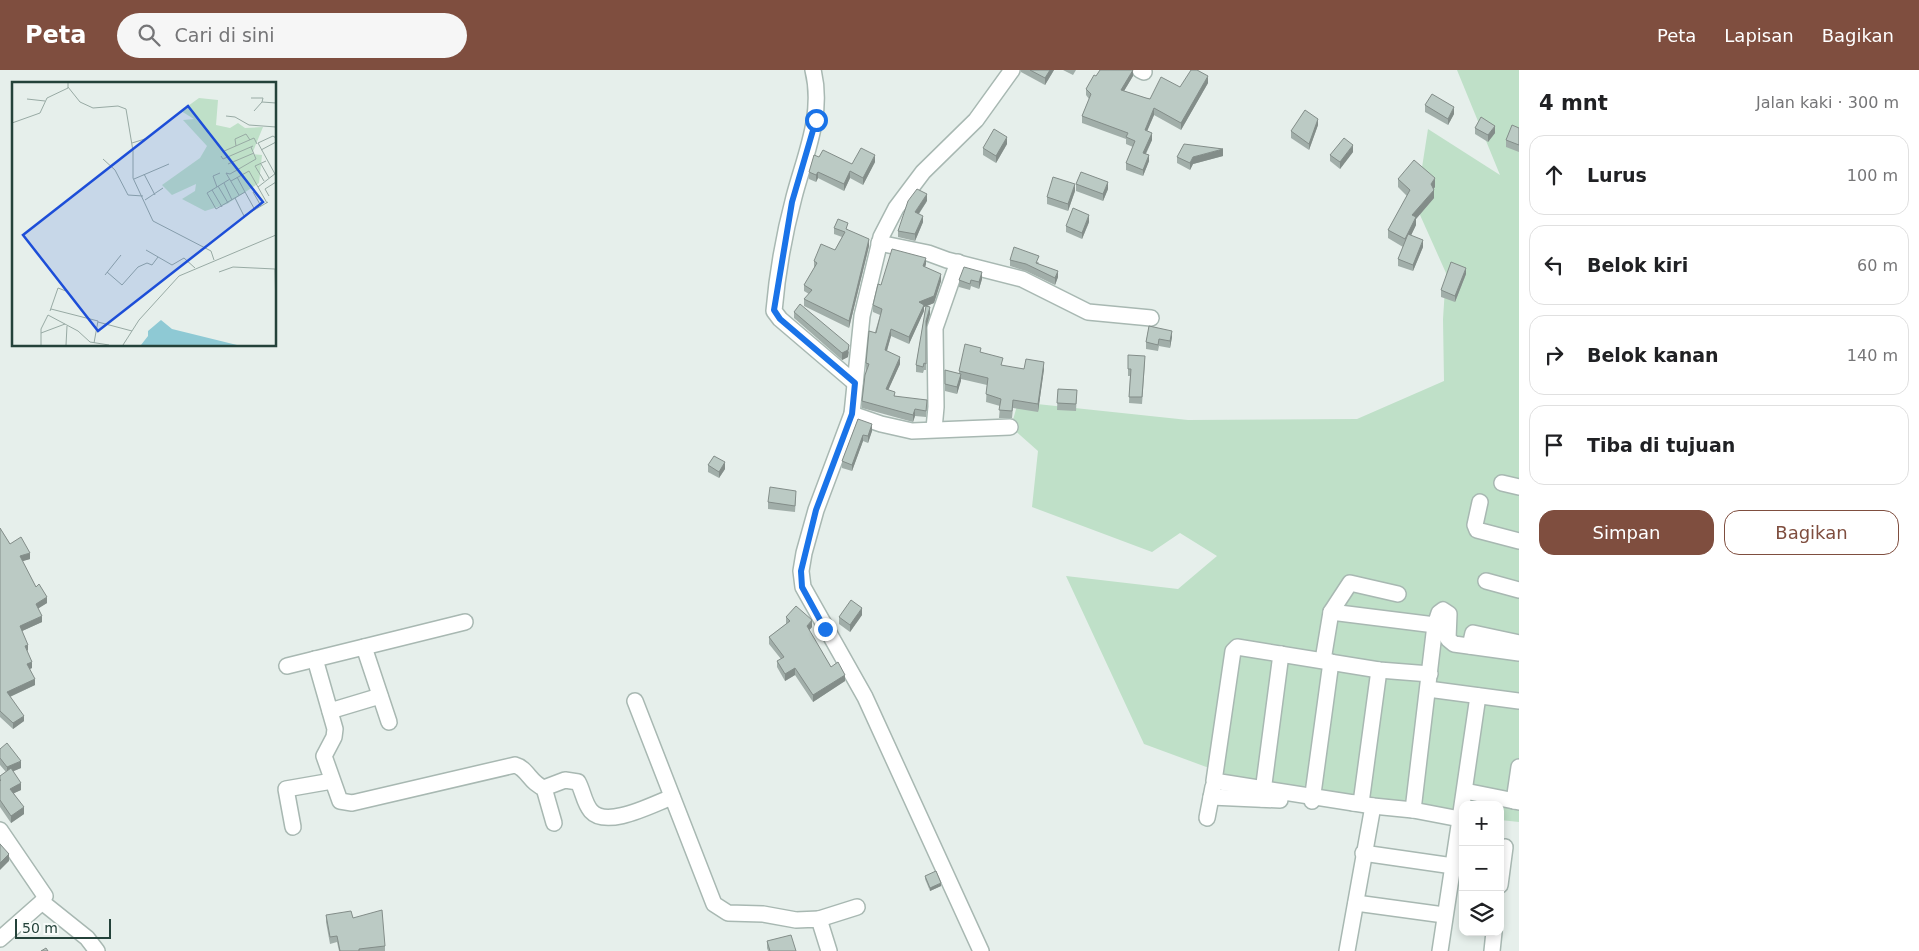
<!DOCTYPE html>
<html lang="id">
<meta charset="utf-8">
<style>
:root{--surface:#fff;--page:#f6f6f6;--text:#202124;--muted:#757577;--line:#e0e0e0;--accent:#7f4e3f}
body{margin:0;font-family:"DejaVu Sans",sans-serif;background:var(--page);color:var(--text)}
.controls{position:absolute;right:15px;bottom:15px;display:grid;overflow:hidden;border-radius:10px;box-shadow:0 2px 8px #0003}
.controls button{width:45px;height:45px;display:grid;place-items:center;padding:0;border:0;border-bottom:1px solid var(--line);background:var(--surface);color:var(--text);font:25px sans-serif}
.scale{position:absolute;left:15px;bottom:12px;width:96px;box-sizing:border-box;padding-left:5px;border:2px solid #24423a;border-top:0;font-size:14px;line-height:18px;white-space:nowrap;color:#24423a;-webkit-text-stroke:4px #f7fbf9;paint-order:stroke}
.stop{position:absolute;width:15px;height:15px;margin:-11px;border:4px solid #1a73e8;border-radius:50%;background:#fff}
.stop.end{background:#1a73e8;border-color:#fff;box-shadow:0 1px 5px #0008}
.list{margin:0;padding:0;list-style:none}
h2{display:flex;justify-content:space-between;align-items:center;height:65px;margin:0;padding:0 20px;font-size:21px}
h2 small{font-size:16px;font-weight:400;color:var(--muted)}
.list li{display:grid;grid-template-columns:32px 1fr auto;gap:15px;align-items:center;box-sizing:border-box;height:80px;margin:0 10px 10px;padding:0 10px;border:1px solid var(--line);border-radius:15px}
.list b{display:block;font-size:19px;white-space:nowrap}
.list em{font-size:16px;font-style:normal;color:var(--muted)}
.actions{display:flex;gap:10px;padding:15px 20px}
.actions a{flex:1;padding:11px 0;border:1px solid var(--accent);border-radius:15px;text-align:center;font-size:18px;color:var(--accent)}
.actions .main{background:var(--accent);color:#fff}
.icon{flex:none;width:28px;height:28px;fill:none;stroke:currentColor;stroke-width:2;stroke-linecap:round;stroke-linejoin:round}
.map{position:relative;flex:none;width:1519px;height:881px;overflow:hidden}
header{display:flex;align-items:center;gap:30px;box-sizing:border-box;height:70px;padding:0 25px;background:var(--accent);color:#fff}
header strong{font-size:24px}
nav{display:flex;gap:28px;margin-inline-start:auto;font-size:18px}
.search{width:350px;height:45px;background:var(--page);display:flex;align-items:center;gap:12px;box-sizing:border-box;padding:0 18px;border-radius:28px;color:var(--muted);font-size:19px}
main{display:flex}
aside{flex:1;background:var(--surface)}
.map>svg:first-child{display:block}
</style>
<header>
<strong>Peta</strong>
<div class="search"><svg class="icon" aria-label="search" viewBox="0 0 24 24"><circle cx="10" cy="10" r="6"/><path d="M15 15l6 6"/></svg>Cari di sini</div>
<nav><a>Peta</a><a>Lapisan</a><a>Bagikan</a></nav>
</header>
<main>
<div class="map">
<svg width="1519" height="881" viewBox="0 0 1519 881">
<rect width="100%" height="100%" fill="#e6efeb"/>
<path fill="#bfe0c8" d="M1457,0H1519V752L1500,750V735H1463V746L1304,733L1144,674L1066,506L1178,519L1217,486L1180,463L1152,482L1032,437L1038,381L1011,357L1018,332L1188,350L1357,349L1444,311L1443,249L1446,203L1416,136L1428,59L1500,105Z"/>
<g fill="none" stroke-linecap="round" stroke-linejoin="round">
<g stroke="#a8b8b2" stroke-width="18">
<g id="minor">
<path d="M813,0C824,44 805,85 794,127C785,161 777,206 774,241L780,249L855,313"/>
<path d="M1140,0L1144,2"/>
<path d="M879,173L928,183L947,190L1022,209L1088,242L1151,248"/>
<path d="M852,344L881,354L912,361L1010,357"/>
<path d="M934,359L936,337L935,258L958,192"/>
<path d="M1502,413L1519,417"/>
<path d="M1480,432L1475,455L1477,460L1519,471"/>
<path d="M1486,511L1519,520"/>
<path d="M1331,542L1435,555"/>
<path d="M1470,576L1473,563L1519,573"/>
<path d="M364,577L389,652"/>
<path d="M315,589L335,659L334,667L324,686L340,731L352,733L515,695C527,698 531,714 544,718L565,710L578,712C583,721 584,733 591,741C607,759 653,734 672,727"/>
<path d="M1323,590L1331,542L1350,513L1398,524"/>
<path d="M287,596L465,552"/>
<path d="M1430,604L1379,600L1237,577L1233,581L1214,711L1373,736L1413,740L1460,749L1440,881"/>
<path d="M1428,619L1519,631"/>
<path d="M635,631L714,834L728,843L763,844L796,850L819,849L829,881"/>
<path d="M330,641L380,626"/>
<path d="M544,718L554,753"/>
<path d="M1465,721L1519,732"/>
<path d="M1211,727L1280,730"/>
<path d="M1262,729L1281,584"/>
<path d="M1312,731L1331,592"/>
<path d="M1514,731L1519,697"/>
<path d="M1353,733H1361L1379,600"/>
<path d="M1413,740L1435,555L1439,543L1443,540L1449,544L1448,569L1454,574L1519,583"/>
<path d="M1207,748L1213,717"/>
<path d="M1460,749L1478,626"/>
<path d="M293,757L286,719L332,711"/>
<path d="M0,760L45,826L42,832L0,869"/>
<path d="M1363,783L1453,796"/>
<path d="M1500,815L1505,777"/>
<path d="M42,832L87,868L97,881"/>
<path d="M1356,833L1444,845"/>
<path d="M819,849L857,837"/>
<path d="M981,881L865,627L803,517L801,501L804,483L816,440L852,344L862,246L881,167L896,138L923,102L976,50L1012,0"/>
<path d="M1347,881L1373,736"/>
<path d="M1492,881L1494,862"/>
</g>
</g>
<use href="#minor" stroke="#fff" stroke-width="15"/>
</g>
<g fill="#a1aea9">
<path d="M1021,0H1054L1045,15L1021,2Z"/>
<path d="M1063,0H1076L1073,5Z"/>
<path d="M1096,6H1133L1124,21L1146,28L1150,29L1180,17L1208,13L1181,60L1154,45L1147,61L1152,70L1146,84L1149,91L1143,106L1126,100V93L1133,77L1126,74V69L1082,53V46L1089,29L1086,25V19Z"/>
<path d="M1425,35L1454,44L1448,55L1425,42Z"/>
<path d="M1318,55L1309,80L1291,68V61Z"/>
<path d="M1475,58L1495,63L1488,72L1475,64Z"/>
<path d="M1519,58V82L1506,77V70Z"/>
<path d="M1007,74L996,93L983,85V78Z"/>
<path d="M1353,82L1340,99L1330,91V85Z"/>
<path d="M1223,86L1193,94L1190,100L1177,93V87Z"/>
<path d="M819,87L852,94L875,92L863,115L850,108L844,121L818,108L816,112L809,109V102Z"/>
<path d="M1398,109L1435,117L1433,119L1434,128L1416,149V155L1411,165L1423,177L1413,201L1398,196V189L1403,177L1388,168V160L1407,126L1398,117Z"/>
<path d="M1076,114L1108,119L1103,131L1076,121Z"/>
<path d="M1075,121L1068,141L1047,134V127Z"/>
<path d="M927,131L919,144L923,152L915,171L898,167V161Z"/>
<path d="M1089,152L1082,169L1066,162V156Z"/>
<path d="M834,158L848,159V160L869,176L849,258L804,236V229L809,224L804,221V215L814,198V191L835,180L842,167L834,164Z"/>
<path d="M1010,190L1039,192L1038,193L1058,207L1055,215L1026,201L1010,196Z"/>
<path d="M926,194L925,197L941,211L934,233L927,236L930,244L926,258V300H924L923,303L916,302V295L926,236L924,237V241L909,274L891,266L887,281L900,294L888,320L895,326L927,336L926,347L915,346L913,352L862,338V331L866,300V293L880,245L873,242V235L881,215Z"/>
<path d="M1466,204L1455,232L1441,227V220Z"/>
<path d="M982,209L979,219L971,216L970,220L959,217V210Z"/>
<path d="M794,242L849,282L848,287L842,290L794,248Z"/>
<path d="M1149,256L1172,267L1170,278L1159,276L1158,281L1146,279V272Z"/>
<path d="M981,283L1003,296L1024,299H1044L1038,342L1013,338L1012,348H999L1000,336L986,332L987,315L961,309L957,324L945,321V300L959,304V301Z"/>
<path d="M1128,285L1145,292L1142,334L1129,333L1130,306H1128Z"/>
<path d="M1058,319L1077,320L1076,341L1057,340Z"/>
<path d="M858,349L872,361L868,373L863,371L852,401L842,398V391Z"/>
<path d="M708,395L725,399L719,408L708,402Z"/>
<path d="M796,427L795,442L768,439V432Z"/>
<path d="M0,458L10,474L30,489L22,491L36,517L47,533L38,538L42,552L22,561L28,580L27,581L32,598L30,599L35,615L10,627L24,651L13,659L0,647Z"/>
<path d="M862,545L850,562L839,554V547Z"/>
<path d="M786,547L812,557L809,560L831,597L845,611L813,632L795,605L785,611L777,597V591L781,589L769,574V567L786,554Z"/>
<path d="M0,679L21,698L13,701L21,720L14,723L24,744L11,753L0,737V706L6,702L0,695Z"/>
<path d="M925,806L941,816L930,821L925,809Z"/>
<path d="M326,845L353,848L385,876V881H339L337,872L330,874L326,852Z"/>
<path d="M767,871L796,881H768L767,878Z"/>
</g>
<g fill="#838d89">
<path d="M1050,0H1054L1045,15V8Z"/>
<path d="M1133,0V6L1121,26V20Z"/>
<path d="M1208,6V13L1181,60V53Z"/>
<path d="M1454,37V44L1448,55V49Z"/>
<path d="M1154,38V45L1145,66V60Z"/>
<path d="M1318,49V55L1309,80V74Z"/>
<path d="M1495,56V63L1488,72V65Z"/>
<path d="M1152,63V70L1143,89V83Z"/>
<path d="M1007,67V74L996,93V86Z"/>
<path d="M1353,75V82L1340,99V92Z"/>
<path d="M1223,79V86L1193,94L1190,100V93L1193,87Z"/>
<path d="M875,85V92L863,115V108Z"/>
<path d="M1149,85V91L1143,106V100Z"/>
<path d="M850,101V108L844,121V114Z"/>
<path d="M818,102V108L816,112V105Z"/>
<path d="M1435,108V117L1431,122V114Z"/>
<path d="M1108,112V119L1103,131V124Z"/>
<path d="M1075,114V121L1068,141V134Z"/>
<path d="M1434,120V128L1416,149V155L1405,178V169L1412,145Z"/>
<path d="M927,124V131L915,149V142Z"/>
<path d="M1089,145V152L1082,169V163Z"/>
<path d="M923,146V152L915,171V164Z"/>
<path d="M869,169V176L849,258V251Z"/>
<path d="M1423,170V177L1413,201V195Z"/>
<path d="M926,188V194L923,203V196Z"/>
<path d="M1466,198V204L1455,232V226Z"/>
<path d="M1058,201V207L1055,215V208Z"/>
<path d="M982,202V209L979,219V212Z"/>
<path d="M941,204V211L934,233L924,237V241L909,274V267L919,232Z"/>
<path d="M930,237V244L926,258V251Z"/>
<path d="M891,259V266L885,287V280Z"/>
<path d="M1172,261V267L1170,278V271Z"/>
<path d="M849,275L848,287L842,290V283Z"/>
<path d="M900,287V294L886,325V319Z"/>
<path d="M1044,292V299L1038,342V334Z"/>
<path d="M961,304V311L957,324V317Z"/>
<path d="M915,339V346L913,352V345Z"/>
<path d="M872,354V361L868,373V366Z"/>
<path d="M863,365V371L852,401V395Z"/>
<path d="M725,392V399L719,408V402Z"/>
<path d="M30,483V489L20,492V486Z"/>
<path d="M47,527V533L36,540V534Z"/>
<path d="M862,538V545L850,562V555Z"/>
<path d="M42,546V552L20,562V556Z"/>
<path d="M812,550V557L807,563V556Z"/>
<path d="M28,575V580L25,582V576Z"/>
<path d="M32,592V598L27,600V594Z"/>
<path d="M795,598V605L785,611V604Z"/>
<path d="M845,605V611L813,632V625Z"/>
<path d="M35,609V615L7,628V622Z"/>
<path d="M24,646V651L13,659V653Z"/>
<path d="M21,691V698L7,704V697Z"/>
<path d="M21,713V720L10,725V719Z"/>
<path d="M24,737V744L11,753V746Z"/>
<path d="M9,784V791L0,800V793Z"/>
<path d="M941,813V816L930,821V818Z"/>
</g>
<g fill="#bbcac4" stroke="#838d89">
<path d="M1030,0H1050L1045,8Z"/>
<path d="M1100,0H1133L1121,20L1146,28L1150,29L1161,7L1180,17L1191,0H1197L1208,6L1181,53L1154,38L1145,60L1152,63L1143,83L1149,85L1143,100L1126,93L1135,71L1126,67L1128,63L1082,46L1091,24L1086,19L1094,5L1096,6Z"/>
<path d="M1432,24L1454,37L1448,49L1425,35Z"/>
<path d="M1305,40L1318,49L1309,74L1291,61Z"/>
<path d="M1481,47L1495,56L1488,65L1475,58Z"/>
<path d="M1512,55L1519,58V75L1506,70Z"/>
<path d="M994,59L1007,67L996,86L983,78Z"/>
<path d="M1344,68L1353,75L1340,92L1330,85Z"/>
<path d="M1184,74L1223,79L1193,87L1190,93L1177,87Z"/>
<path d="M861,78L875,85L863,108L850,101L844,114L818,102L816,105L809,102L814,85L819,87L823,80L852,94Z"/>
<path d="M1414,90L1435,108L1431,114L1434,120L1412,145L1416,147L1405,169L1388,160L1410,120L1398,109Z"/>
<path d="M1081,102L1108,112L1103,124L1076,114Z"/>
<path d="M1053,107L1075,114L1068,134L1047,127Z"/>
<path d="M917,119L927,124L915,142L923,146L915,164L898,161L908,131Z"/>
<path d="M1073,138L1089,145L1082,163L1066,156Z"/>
<path d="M838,149L848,153L846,159L869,169L849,251L804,229L812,220L804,215L817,193L814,191L821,174L835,180L845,162L834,158Z"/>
<path d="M1408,164L1423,170L1413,195L1398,189Z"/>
<path d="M1014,177L1039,186L1036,193L1058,201L1055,208L1026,194L1010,190Z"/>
<path d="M892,179L926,188L923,196L941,204L934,226L919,232L924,235L909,267L891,259L885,280L900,287L886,319L895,322L894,326L927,330L926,341L915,339L913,345L862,331L865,305L869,294L866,293L869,261L876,263L882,239L873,235L878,214L881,215Z"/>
<path d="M1451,192L1466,198L1455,226L1441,220Z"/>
<path d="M964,197L982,202L979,212L971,210L970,214L959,210Z"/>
<path d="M800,234L849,275L848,280L842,283L794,242Z"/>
<path d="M926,236L930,237L926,251V294L924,293L923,297L916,295Z"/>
<path d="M1149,256L1172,261L1170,271L1159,269L1158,275L1146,272Z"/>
<path d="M965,274L981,278L980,282L1003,288L1001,295L1024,299L1026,289L1044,292L1038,334L1013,330L1012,341L999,340L1001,329L986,324L988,308L959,301Z"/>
<path d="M1128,285L1145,286L1142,327H1129L1131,299H1128Z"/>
<path d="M945,300L961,304L957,317L945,314Z"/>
<path d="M1058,319L1077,320L1076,334L1057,333Z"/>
<path d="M858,349L872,354L868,366L863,365L852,395L842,391Z"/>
<path d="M714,386L725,392L719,402L708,395Z"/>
<path d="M770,417L796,421L795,436L768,432Z"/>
<path d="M0,458L10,474L21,467L30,483L20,486L36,517L39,514L47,527L36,534L42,546L20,556L28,575L25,576L32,592L27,594L35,609L7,622L24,646L13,653L0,641Z"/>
<path d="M851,530L862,538L850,555L839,547Z"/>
<path d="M796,536L812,550L807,556L831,597L838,592L845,605L813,625L795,598L785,604L777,591L784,587L769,567L790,551L786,547Z"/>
<path d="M7,673L21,691L7,697L0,688V679Z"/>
<path d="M11,698L21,713L10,719L24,737L11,746L0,730V711L1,710H0V706Z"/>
<path d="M0,774L9,784L0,793Z"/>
<path d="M936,801L941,813L930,818L925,806Z"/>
<path d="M382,840L385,876L359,879V881H340L337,866L330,867L326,845L351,841L353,848Z"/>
<path d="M791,865L796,881H770L767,871Z"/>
<path d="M46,878L48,881H41Z"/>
</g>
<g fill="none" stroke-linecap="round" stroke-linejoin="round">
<path stroke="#1a73e8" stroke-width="6" d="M816,50L792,132L774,240L780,249L855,313L852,344L816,440L801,501L802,517L825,559"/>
</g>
<g transform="translate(12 12)">
<rect width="264" height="264" fill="#e6efeb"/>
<path d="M187,16L206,18L204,43L218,46L226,41L233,46L251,45L240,72L250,73L247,101L215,122L193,129L170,117L183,109L184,102L160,113L150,103L188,76L195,64L171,38L182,37L169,29Z" fill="#bfe0c8"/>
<path d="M149,238L160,247L225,263H129L136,254V249Z" fill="#8ec9d4"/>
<path fill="none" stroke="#98aaa4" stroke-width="1" d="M56,5L68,20L81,26L106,24L114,27L121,69V96L141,139L199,169L202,178M239,16H251L250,20M15,17L33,19M242,29L250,20L264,21M214,34L223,35L237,43L264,45M0,41L28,31L35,16L56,6V1M120,61L136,56M224,64L223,57L234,52L238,58M249,68L264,60M210,70L242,56L245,62M209,74L211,77L241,64M91,77L103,88L116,113L131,114M216,82L242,71M249,82L257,96M214,91L218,92L244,77L239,65M214,91L227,113M132,92L143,113M263,92L246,61L261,54L264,56M225,95L233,110M122,97L157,82M218,97L195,111L204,127L233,110L243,128M219,99L237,89L255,121M252,99L243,84L254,79M212,101L220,118M206,104L216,121M205,105L201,94L208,91M246,105L264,91M200,108L210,125M241,110L249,124M257,114L253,107L264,100M223,116L232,134L256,120M133,118L151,106M134,168L160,183L172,176L183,186M95,190L110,203L126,185L135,181L140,183L146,175M207,190L221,185L263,187L264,229M93,193L109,173M39,227L86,239L82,261M38,229L46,206L54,209M86,240L120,249M29,251L53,242M29,263V247L36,233L66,249L78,260L97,263M54,263L55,244M111,263L127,238L167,194L264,153"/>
<path fill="#1d4ed8" fill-opacity="0.15" stroke="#1d4ed8" stroke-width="2.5" d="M176,24L251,120L86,249L11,153Z"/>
<rect width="264" height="264" fill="none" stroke="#24423a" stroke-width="2.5"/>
</g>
</svg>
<div class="controls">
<button>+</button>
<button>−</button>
<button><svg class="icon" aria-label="layers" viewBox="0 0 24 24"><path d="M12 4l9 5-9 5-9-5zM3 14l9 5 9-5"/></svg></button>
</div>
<div class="scale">50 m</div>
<div class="stop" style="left:816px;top:50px"></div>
<div class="stop end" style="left:825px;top:559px"></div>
</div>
<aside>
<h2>4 mnt<small>Jalan kaki · 300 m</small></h2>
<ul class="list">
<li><svg class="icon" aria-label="ahead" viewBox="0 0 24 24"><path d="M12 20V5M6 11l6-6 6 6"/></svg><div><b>Lurus</b></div><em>100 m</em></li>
<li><svg class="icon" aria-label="left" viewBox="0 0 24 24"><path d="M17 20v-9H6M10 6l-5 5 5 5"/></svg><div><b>Belok kiri</b></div><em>60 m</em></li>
<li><svg class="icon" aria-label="right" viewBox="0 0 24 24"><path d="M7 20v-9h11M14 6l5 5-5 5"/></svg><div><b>Belok kanan</b></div><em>140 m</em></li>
<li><svg class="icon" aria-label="arrive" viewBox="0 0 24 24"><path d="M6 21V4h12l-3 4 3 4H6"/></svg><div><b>Tiba di tujuan</b></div></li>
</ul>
<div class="actions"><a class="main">Simpan</a><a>Bagikan</a></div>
</aside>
</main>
